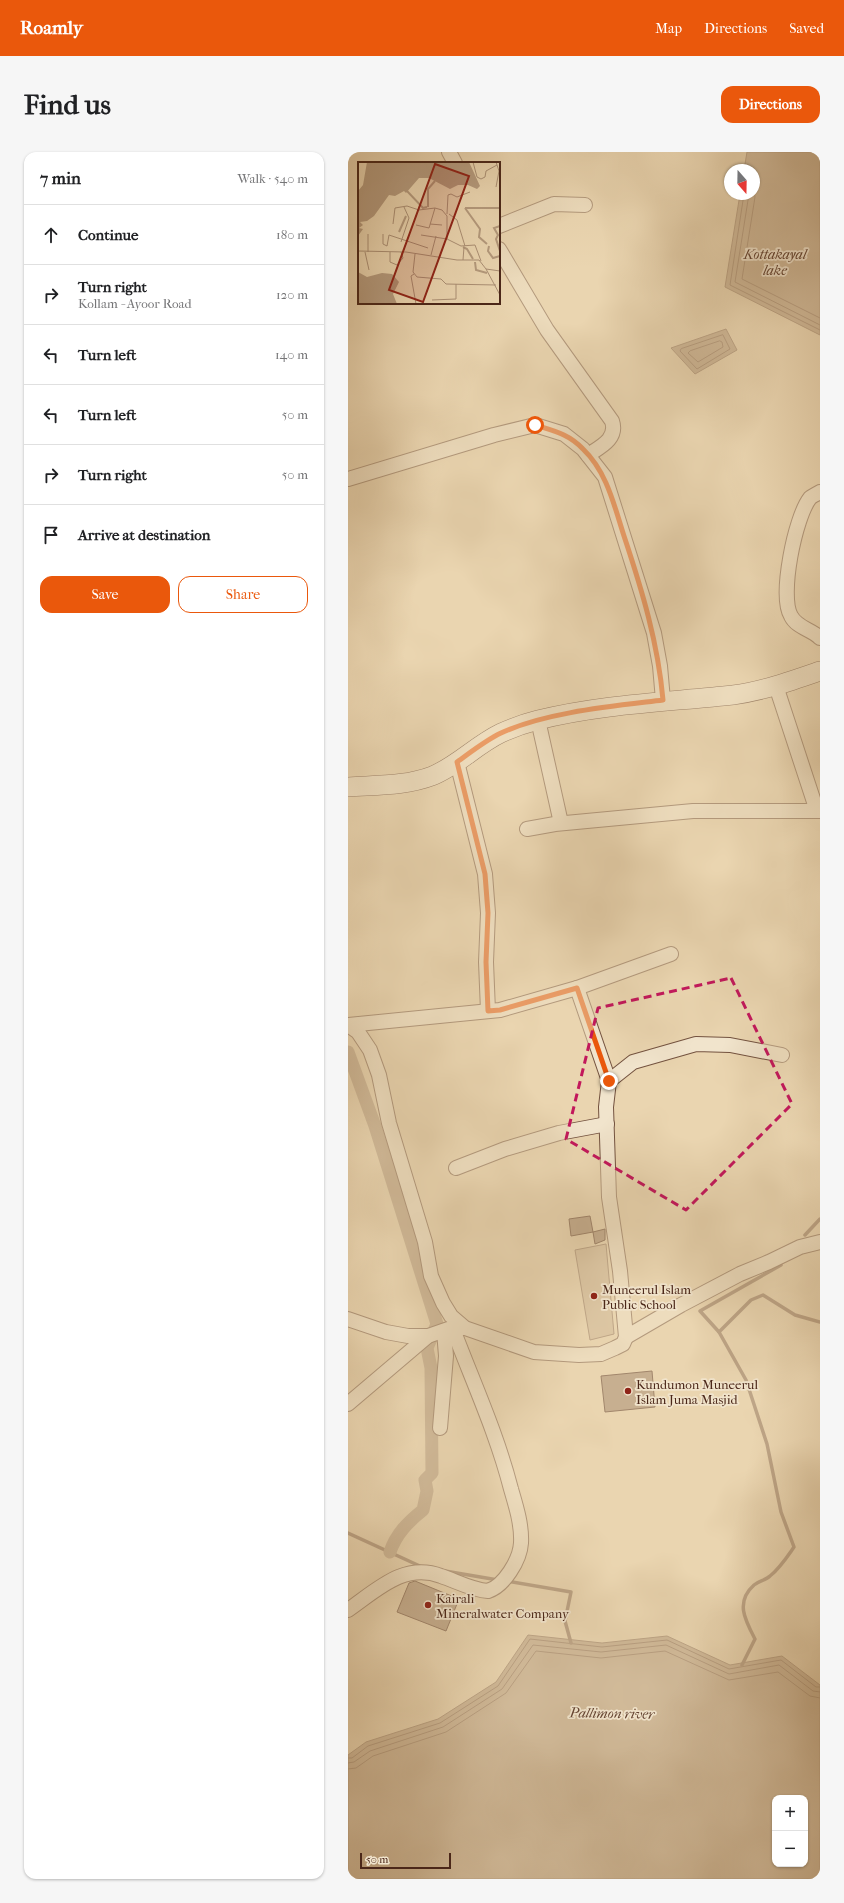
<!DOCTYPE html>
<meta charset="utf-8">
<style>
:root{--surface:#fff;--page:#f6f6f6;--text:#202124;--muted:#757577;--line:#e0e0e0;--accent:#ea580c}
body{margin:0;font-family:"IM FELL French Canon",serif;background:var(--page);color:var(--text)}
.controls{position:absolute;right:12px;bottom:12px;display:grid;overflow:hidden;border-radius:8px;box-shadow:0 1px 3px #0004}
.controls button{width:36px;height:36px;display:grid;place-items:center;padding:0;border:0;border-bottom:1px solid var(--line);background:var(--surface);color:var(--text);font:20px sans-serif}
.compass{position:absolute;left:376px;top:12px;width:36px;height:36px;border-radius:50%;background:var(--surface);box-shadow:0 1px 3px #0004;rotate:160deg}
.scale{position:absolute;left:12px;bottom:10px;width:91px;box-sizing:border-box;padding-left:4px;border:2px solid #4b2719;border-top:0;font-size:11px;line-height:14px;white-space:nowrap;color:#4b2719;-webkit-text-stroke:3px #f1e4cc;paint-order:stroke}
.stop{position:absolute;width:12px;height:12px;margin:-9px;border:3px solid #ea580c;border-radius:50%;background:#fff}
.stop.end{background:#ea580c;border-color:#fff;box-shadow:0 1px 4px #0008}
.list{margin:0;padding:0;list-style:none}
h2{display:flex;justify-content:space-between;align-items:center;height:52px;margin:0;padding:0 16px;font-size:17px}
h2 small{font-size:13px;font-weight:400;color:var(--muted)}
.list li{display:grid;grid-template-columns:26px 1fr auto;gap:12px;align-items:center;box-sizing:border-box;height:60px;padding:0 16px;border-top:1px solid var(--line)}
.list b{display:block;font-size:15px;white-space:nowrap}
.list p{margin:0;font-size:13px;white-space:nowrap;color:var(--muted)}
.list em{font-size:13px;font-style:normal;color:var(--muted)}
.actions{display:flex;gap:8px;padding:12px 16px}
.actions a{flex:1;padding:9px 0;border:1px solid var(--accent);border-radius:12px;text-align:center;font-size:14px;color:var(--accent)}
.actions .main{background:var(--accent);color:#fff}
.icon{flex:none;width:22px;height:22px;fill:none;stroke:currentColor;stroke-width:2;stroke-linecap:round;stroke-linejoin:round}
.map{position:relative;flex:none;width:472px;height:1727px;overflow:hidden;border-radius:12px}
header{display:flex;align-items:center;gap:24px;box-sizing:border-box;height:56px;padding:0 20px;background:var(--accent);color:#fff}
header strong{font-size:19px}
nav{display:flex;gap:22px;margin-inline-start:auto;font-size:14px}
.intro{display:flex;align-items:center;justify-content:space-between;box-sizing:border-box;height:96px;padding:0 24px}
h1{margin:0;font-size:28px}
.button{padding:10px 18px;border-radius:12px;background:var(--accent);color:#fff;font-size:14px;font-weight:700}
main{display:flex;gap:24px;padding:0 24px}
aside{flex:1;background:var(--surface);border-radius:12px;box-shadow:0 1px 3px #0004}
.map>svg:first-child{display:block}
</style>
<header>
<strong>Roamly</strong>
<nav><a>Map</a><a>Directions</a><a>Saved</a></nav>
</header>
<div class="intro"><h1>Find us</h1><a class="button">Directions</a></div>
<main>
<aside>
<h2>7 min<small>Walk · 540 m</small></h2>
<ul class="list">
<li><svg class="icon" aria-label="ahead" viewBox="0 0 24 24"><path d="M12 20V5M6 11l6-6 6 6"/></svg><div><b>Continue</b></div><em>180 m</em></li>
<li><svg class="icon" aria-label="right" viewBox="0 0 24 24"><path d="M7 20v-9h11M14 6l5 5-5 5"/></svg><div><b>Turn right</b><p>Kollam - Ayoor Road</p></div><em>120 m</em></li>
<li><svg class="icon" aria-label="left" viewBox="0 0 24 24"><path d="M17 20v-9H6M10 6l-5 5 5 5"/></svg><div><b>Turn left</b></div><em>140 m</em></li>
<li><svg class="icon" aria-label="left" viewBox="0 0 24 24"><path d="M17 20v-9H6M10 6l-5 5 5 5"/></svg><div><b>Turn left</b></div><em>50 m</em></li>
<li><svg class="icon" aria-label="right" viewBox="0 0 24 24"><path d="M7 20v-9h11M14 6l5 5-5 5"/></svg><div><b>Turn right</b></div><em>50 m</em></li>
<li><svg class="icon" aria-label="arrive" viewBox="0 0 24 24"><path d="M6 21V4h12l-3 4 3 4H6"/></svg><div><b>Arrive at destination</b></div></li>
</ul>
<div class="actions"><a class="main">Save</a><a>Share</a></div>
</aside>
<div class="map">
<svg width="472" height="1727" viewBox="0 0 472 1727">
<rect width="100%" height="100%" fill="#ead5b0"/>
<filter id="stains"><feTurbulence type="fractalNoise" baseFrequency=".005" numOctaves="4"/><feColorMatrix values="0 0 0 0 .2 0 0 0 0 .09 0 0 0 0 .02 0 0 0 .5 -.17"/></filter>
<radialGradient id="worn" r=".72"><stop offset=".6" stop-color="#630" stop-opacity="0"/><stop offset="1" stop-color="#630" stop-opacity=".3"/></radialGradient>
<path fill="#cfb796" stroke="#8d6f58" d="M258,1092L266,1182L242,1188L227,1098Z"/>
<g fill="#b49a7d" stroke="#8a6c55" fill-rule="evenodd">
<path d="M399,0H472V183L377,135L392,42H406V18H396Z"/>
<path d="M378,177L389,198L347,222L323,196Z"/>
<path d="M180,1483L254,1491L319,1484L382,1513L434,1504L472,1533V1727H0V1603L18,1590L90,1567L148,1530ZM427,1646H457V1712H427Z"/>
</g>
<g fill="none" stroke-linecap="round" stroke-linejoin="round">
<g stroke="#80604b" stroke-width="1">
<path d="M406,37L407,45L394,127L472,166"/>
<path d="M396,42L382,133L472,178"/>
<path d="M401,42L387,130L472,173"/>
<path d="M375,183L382,197L349,217L332,199L333,197Z"/>
<path d="M372,189L374,190L375,195L350,210L340,201L342,199Z"/>
<path d="M0,1606H4L20,1594L92,1571L150,1534L182,1487L254,1495L319,1488L381,1517L433,1508L468,1535H472"/>
<path d="M0,1611L6,1610L22,1599L95,1575L154,1537L185,1493L253,1500L318,1493L381,1522L431,1513L465,1539L472,1540"/>
<path d="M0,1617L8,1616L25,1604L98,1580L158,1541L188,1499L253,1506L317,1499L381,1528L430,1520L462,1544L472,1546"/>
</g>
<g stroke="#8a6c55" stroke-width="3.5">
<path d="M457,1083L472,1067"/>
<path d="M371,1180L403,1148L415,1143L447,1163L472,1170"/>
<path d="M0,1381L74,1415"/>
<path d="M97,1419L150,1428"/>
<path d="M159,1429L223,1440L217,1469L223,1491"/>
<path d="M394,1513L407,1487C397,1468 387,1450 406,1433C411,1429 418,1428 422,1424C432,1416 439,1405 446,1395L433,1360L419,1292L398,1228L371,1180L352,1159L433,1113"/>
</g>
<path stroke="#b49a7d" stroke-width="13" d="M0,900L27,974L89,1172L79,1196L83,1216L84,1321L77,1328L79,1339L75,1358C60,1370 48,1382 42,1400"/>
</g>
<g fill="#9e8168" stroke="#4b2719">
<path d="M242,1064L245,1080L223,1084L221,1067Z"/>
<path d="M257,1077V1088L247,1092L245,1080Z"/>
<path d="M304,1219L307,1255L257,1260L253,1224Z"/>
<path d="M67,1429L111,1447L98,1479L49,1460L61,1431Z"/>
</g>
<g fill="none" stroke-linecap="round" stroke-linejoin="round">
<g stroke="#73523f" stroke-width="16">
<g id="street">
<path d="M101,0L107,11"/>
<path d="M151,74L206,52L237,53"/>
<path d="M151,97L199,178L264,269C270,287 252,295 240,303"/>
<path d="M0,327L146,283L187,273L216,282L235,297L257,325L306,481L312,514L315,548"/>
<path d="M472,340C469,342 464,344 462,346C447,365 431,444 443,464C449,476 463,477 472,486"/>
<path d="M428,534L469,659"/>
<path d="M190,568L213,671"/>
<path d="M109,610L137,722L140,761L138,810L140,859"/>
<path d="M179,677L207,672L345,659H472"/>
<path d="M229,836L261,929"/>
<path d="M0,873L10,880L22,898L31,923L41,971L77,1090L83,1124L95,1151L103,1164L117,1176L186,1200L231,1203L253,1202L267,1196L275,1192L278,1185L272,1119L261,1045L258,955L261,929L285,910L348,892L382,893L434,903"/>
<path d="M0,873L152,858L229,836L323,802"/>
<path d="M108,1016L157,997L211,981L259,972"/>
<path d="M0,1167L38,1180L60,1184H80L100,1177L115,1176"/>
<path d="M278,1185L333,1153L392,1122L421,1110L452,1095L472,1090"/>
<path d="M0,1252L80,1184"/>
<path d="M92,1276L98,1204L96,1179"/>
<path d="M0,1458C29,1438 56,1410 93,1424C108,1429 124,1438 140,1439C156,1434 172,1408 173,1391C174,1373 168,1354 163,1337C149,1282 125,1230 105,1177"/>
</g>
</g>
<g stroke="#4b2719" stroke-width="20">
<path id="secondary" d="M0,635C27,633 58,634 84,624C109,614 128,593 153,581C164,576 178,571 190,568C254,552 320,550 385,543C415,539 443,529 472,519"/>
</g>
<use href="#street" stroke="#f1e4cc" stroke-width="14"/>
<use href="#secondary" stroke="#f1e4cc" stroke-width="19"/>
</g>
<g fill="none" stroke-linecap="round" stroke-linejoin="round">
<path stroke="#ea580c" stroke-width="5" d="M187,273C206,279 221,282 235,297C259,320 266,353 276,384C294,438 310,491 315,548C266,554 198,560 153,581C138,588 123,600 109,610L137,722L140,761L138,810L140,859L152,858L229,836L261,929"/>
</g>
<path d="M0 0H472V1727H0ZM383,826L444,952L338,1058L218,987L250,856Z" fill="#ead5b0" fill-opacity=".55" fill-rule="evenodd"/>
<path fill="none" stroke="#c2185b" stroke-width="3" stroke-dasharray="8 5" stroke-linejoin="round" d="M383,826L444,952L338,1058L218,987L250,856Z"/>
<g fill="#8f2418" stroke="#f1e4cc" stroke-width="1.5">
<circle cx="246" cy="1144" r="4"/>
<circle cx="280" cy="1239" r="4"/>
<circle cx="80" cy="1453" r="4"/>
</g>
<g text-anchor="middle" stroke-width="3.5" stroke-linejoin="round" paint-order="stroke">
<g font-size="13" fill="#4b2719" stroke="#f1e4cc" text-anchor="start">
<text x="254" y="1142">Muneerul Islam<tspan x="254" dy="15">Public School</tspan></text>
<text x="288" y="1237">Kundumon Muneerul<tspan x="288" dy="15">Islam Juma Masjid</tspan></text>
<text x="88" y="1451">Kairali<tspan x="88" dy="15">Mineralwater Company</tspan></text>
</g>
<g font-size="14" font-style="italic" fill="#654432" stroke="#f1e4cc">
<text x="427" y="107">Kottakayal<tspan x="427" dy="16">lake</tspan></text>
<text transform="translate(264 1561) rotate(1)" y="5">Pallimon river</text>
</g>
</g>
<g transform="translate(10 10)">
<rect width="142" height="142" fill="#ead5b0"/>
<path d="M9,0H111L122,24L119,27L110,23H100L92,27L71,16H61L48,31L46,29L37,34L31,33L16,54L9,59L2,60L5,63L1,66L5,67L0,74V29L5,23ZM0,110L9,115L24,111L34,112L41,120L35,132L39,142H0Z" fill="#b49a7d"/>
<path fill="none" stroke="#b49a7d" stroke-width="2" d="M49,29L65,46L69,45M70,45V27L77,19M107,46L122,67L121,75L129,82M107,46H142M142,64L136,66L140,73L138,77L142,89M41,70L48,54M131,84L130,89L135,96L142,94M105,85L109,87L115,97M117,100L118,108L129,111"/>
<path fill="none" stroke="#aa8f74" stroke-width="1" d="M115,0L119,15L123,17L127,15L128,9L139,3M138,0L141,9L138,25M89,52L90,33L93,32L99,35L112,30M91,52L99,58L107,84M35,62L37,46L49,44L61,48L77,46M72,62L84,63M58,63L71,66L77,46L84,48L89,54V77L103,84L117,83L123,99M10,72V90M25,72V82L29,84L31,73L70,86M63,73L89,77M43,80L51,56L46,45M0,89L48,90L99,98H121L128,107L142,109M7,90L11,108M32,90V100L39,103L45,96L43,90M57,92L55,110L59,115L83,117L88,122L138,123M73,93L78,74M105,98L106,85M128,107L142,133M56,112L53,114L58,142M74,138L98,137V122"/>
<path fill="#8f2418" fill-opacity="0.15" stroke="#8f2418" stroke-width="2" d="M77,2L111,14L65,140L31,128Z"/>
<rect width="142" height="142" fill="none" stroke="#4b2719" stroke-width="2"/>
</g>
<rect width="100%" height="100%" filter="url(#stains)"/>
<rect width="100%" height="100%" fill="url(#worn)"/>
</svg>
<div class="controls">
<button>+</button>
<button>−</button>
</div>
<svg class="compass" viewBox="-18 -18 36 36"><path d="M0-13l5 13h-10z" fill="#e53935"/><path d="M0 13l5-13h-10z" fill="#757577"/></svg>
<div class="scale">50 m</div>
<div class="stop" style="left:187px;top:273px"></div>
<div class="stop end" style="left:261px;top:929px"></div>
</div>
</main>
